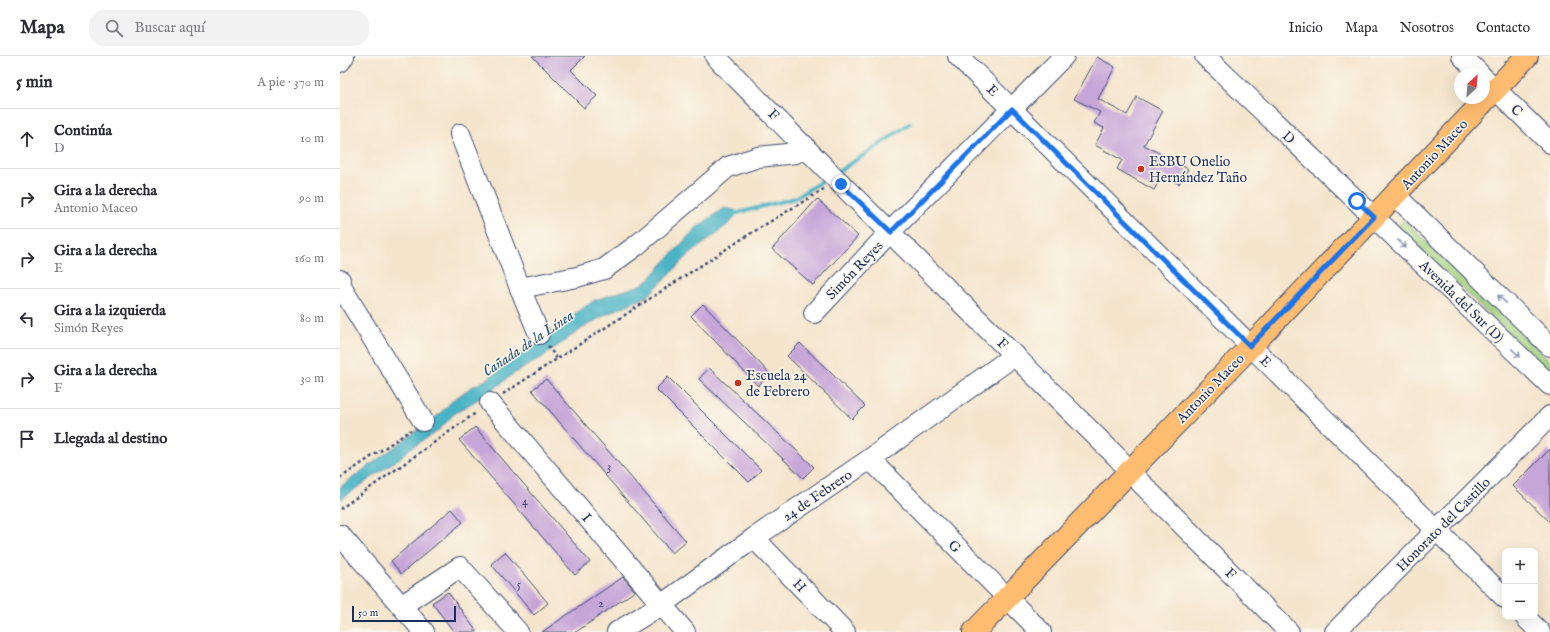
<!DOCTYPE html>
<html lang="es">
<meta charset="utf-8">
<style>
:root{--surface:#fff;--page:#f2f2f3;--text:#2b2b33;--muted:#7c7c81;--line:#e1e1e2}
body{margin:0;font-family:"IM FELL English",serif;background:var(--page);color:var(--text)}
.controls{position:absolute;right:12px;bottom:12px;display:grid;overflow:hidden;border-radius:8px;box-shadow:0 4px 16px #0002}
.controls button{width:36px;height:36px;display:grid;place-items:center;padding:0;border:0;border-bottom:1px solid var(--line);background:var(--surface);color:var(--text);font:20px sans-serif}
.compass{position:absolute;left:1114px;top:12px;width:36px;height:36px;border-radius:50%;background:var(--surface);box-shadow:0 4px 16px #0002;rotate:26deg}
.scale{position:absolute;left:12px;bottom:10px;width:104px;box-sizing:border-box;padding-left:4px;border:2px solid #1b2f5e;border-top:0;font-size:11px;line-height:14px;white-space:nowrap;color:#1b2f5e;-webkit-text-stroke:3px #fbf7ec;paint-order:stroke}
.stop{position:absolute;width:12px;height:12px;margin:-9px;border:3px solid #1a73e8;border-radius:50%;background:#fff}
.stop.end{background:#1a73e8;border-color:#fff;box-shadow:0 1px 4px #0008}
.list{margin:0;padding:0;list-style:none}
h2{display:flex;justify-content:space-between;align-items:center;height:52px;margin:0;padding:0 16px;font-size:17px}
h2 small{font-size:13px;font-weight:400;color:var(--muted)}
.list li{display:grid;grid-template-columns:26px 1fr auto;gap:12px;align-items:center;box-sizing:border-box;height:60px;padding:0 16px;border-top:1px solid var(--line)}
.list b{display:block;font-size:15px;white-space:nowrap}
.list p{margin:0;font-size:13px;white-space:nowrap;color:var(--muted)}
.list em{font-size:13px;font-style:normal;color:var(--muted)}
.icon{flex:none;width:22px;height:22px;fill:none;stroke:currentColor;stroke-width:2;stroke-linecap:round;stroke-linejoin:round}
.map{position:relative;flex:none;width:1210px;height:576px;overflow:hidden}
header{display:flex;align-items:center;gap:24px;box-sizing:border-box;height:56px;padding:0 20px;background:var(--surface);border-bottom:1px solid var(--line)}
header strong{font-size:19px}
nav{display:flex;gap:22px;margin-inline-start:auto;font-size:14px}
.search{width:280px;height:36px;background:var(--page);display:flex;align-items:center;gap:10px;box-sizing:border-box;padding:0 14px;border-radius:16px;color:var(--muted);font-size:15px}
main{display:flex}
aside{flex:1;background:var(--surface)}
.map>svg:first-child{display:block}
</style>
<header>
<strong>Mapa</strong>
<div class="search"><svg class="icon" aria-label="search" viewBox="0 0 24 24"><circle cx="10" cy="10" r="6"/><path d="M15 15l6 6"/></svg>Buscar aquí</div>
<nav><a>Inicio</a><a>Mapa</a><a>Nosotros</a><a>Contacto</a></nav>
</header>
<main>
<aside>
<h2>5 min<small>A pie · 370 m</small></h2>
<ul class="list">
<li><svg class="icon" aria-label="ahead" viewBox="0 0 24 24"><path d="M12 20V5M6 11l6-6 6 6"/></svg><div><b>Continúa</b><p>D</p></div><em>10 m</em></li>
<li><svg class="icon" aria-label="right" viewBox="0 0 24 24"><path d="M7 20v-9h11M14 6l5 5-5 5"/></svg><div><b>Gira a la derecha</b><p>Antonio Maceo</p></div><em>90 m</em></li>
<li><svg class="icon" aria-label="right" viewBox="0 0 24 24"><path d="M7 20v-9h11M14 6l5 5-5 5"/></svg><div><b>Gira a la derecha</b><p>E</p></div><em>160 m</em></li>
<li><svg class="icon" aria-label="left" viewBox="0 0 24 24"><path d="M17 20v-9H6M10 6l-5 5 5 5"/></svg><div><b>Gira a la izquierda</b><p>Simón Reyes</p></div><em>80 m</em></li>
<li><svg class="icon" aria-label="right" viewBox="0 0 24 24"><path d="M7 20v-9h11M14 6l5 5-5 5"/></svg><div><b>Gira a la derecha</b><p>F</p></div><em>30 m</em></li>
<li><svg class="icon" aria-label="arrive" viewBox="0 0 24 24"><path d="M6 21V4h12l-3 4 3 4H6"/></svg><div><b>Llegada al destino</b></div></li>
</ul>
</aside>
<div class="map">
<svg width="1210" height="576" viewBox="0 0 1210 576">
<rect width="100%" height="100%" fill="#fbf7ec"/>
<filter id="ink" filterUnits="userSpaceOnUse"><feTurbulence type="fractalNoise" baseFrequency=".025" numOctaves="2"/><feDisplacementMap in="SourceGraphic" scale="8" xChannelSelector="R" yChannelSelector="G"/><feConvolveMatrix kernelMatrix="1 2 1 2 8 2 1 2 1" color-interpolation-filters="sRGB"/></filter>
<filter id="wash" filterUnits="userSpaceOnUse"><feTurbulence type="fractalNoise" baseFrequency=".012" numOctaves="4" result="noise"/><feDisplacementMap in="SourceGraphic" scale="16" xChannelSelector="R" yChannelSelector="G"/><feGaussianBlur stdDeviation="0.9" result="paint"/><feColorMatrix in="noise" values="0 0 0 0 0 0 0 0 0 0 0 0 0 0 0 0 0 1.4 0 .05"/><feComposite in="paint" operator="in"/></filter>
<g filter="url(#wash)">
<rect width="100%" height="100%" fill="#f5e5cd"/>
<path fill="#a3d281" stroke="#5f8070" d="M1064,164L1210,305V317L1057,170Z"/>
<path fill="#49b4c6" stroke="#327292" d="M384,152L395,154V160L391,166L349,199L308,240L267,258L244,271L201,302L173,318L153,334L114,358L98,375L68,394L61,401L0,444V431L97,360L114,343L132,331L146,324L188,291L198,286L230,261L255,244L301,229L310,222L356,172Z"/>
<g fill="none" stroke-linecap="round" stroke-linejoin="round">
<g stroke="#49b4c6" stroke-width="4">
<path d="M496,117L541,88L570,67"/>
<path d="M390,159L455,142L487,122"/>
</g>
</g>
<g id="blocks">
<g fill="#c6a5d9">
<path d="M192,0H245L231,14L257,40L244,52Z"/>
<path d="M757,1L775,11L758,43L787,59L797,41L823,55L804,89L848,113L839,128L822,119L814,134L777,113L782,104L755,89L764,72L754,67L760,56L734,43Z"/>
<path d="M477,143L518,180L473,229L432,193Z"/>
<path d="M363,248L430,318L418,330L351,260Z"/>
<path d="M460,287L525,350L512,363L447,300Z"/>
<path d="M369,312L474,411L463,422L359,323Z"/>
<path d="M328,321L421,414L409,426L316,333Z"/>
<path d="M206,323L346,485L332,497L192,334Z"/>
<path d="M135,371L250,506L235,519L119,384Z"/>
<path d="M1210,393V466L1173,430Z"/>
<path d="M112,453L123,466L61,518L51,505Z"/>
<path d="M165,496L208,547L194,559L151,508Z"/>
<path d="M283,521L295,535L236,576H202Z"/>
<path d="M108,536L137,576H114L92,547Z"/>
</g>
</g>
</g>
<g filter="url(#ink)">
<use href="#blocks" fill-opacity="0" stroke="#3c4a6f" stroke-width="1"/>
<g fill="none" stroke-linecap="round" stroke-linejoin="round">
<g stroke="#3c4a6f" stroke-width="22">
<g id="minor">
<path d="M375,0L501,128L778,402L789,415L949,576"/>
<path d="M618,0L1165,542"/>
<path d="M865,0L1210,329"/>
<path d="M1122,0L1140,18"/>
<path d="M0,6L4,0"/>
<path d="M1144,22L1210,87"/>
<path d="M120,78L180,232L199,278"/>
<path d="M1055,139L1210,290"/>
<path d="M0,224L3,234L83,365"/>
<path d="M180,232L237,221L264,213L297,189L388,111L418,101L456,97L464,89"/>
<path d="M474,257L551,175L724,0"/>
<path d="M150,347L345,576"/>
<path d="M530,403L701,576"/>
<path d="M0,479L84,576"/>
<path d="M414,482L505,576"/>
<path d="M61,550L120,511L178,576"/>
<path d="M1185,561L1200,576"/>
<path d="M277,576L321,549L414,482L530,403L675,299"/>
<path d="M995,576L1210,360"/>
</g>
</g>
<g stroke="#3c4a6f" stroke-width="24">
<path id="major" d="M634,576L911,290L1187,0"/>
</g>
<g stroke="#3c4a6f" stroke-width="2.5" stroke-dasharray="3 3" stroke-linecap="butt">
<path d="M208,290L217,303"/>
<path d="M163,338L408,179L484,133"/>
<path d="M0,422L71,374"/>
<path d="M0,453L137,356"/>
</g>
<use href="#minor" stroke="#fff" stroke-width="20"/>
<use href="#major" stroke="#fdbc70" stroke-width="22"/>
</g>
<defs><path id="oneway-shaft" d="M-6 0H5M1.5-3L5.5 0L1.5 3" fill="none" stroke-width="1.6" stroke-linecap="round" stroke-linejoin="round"/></defs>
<g stroke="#8d97ae">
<use href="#oneway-shaft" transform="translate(1062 188) rotate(44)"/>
<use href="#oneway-shaft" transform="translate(1162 243) rotate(-136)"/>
<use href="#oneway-shaft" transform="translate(1176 297) rotate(44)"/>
</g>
</g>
<g fill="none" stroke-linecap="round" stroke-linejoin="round" filter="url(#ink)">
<path stroke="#1a73e8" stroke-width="5" d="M501,128L551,176L672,53L910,290L1034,161L1017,145"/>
</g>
<g fill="#c8321e" stroke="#fbf7ec" stroke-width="1.5">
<circle cx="801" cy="113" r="4"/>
<circle cx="398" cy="327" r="4"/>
</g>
<g text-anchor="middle" stroke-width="3" stroke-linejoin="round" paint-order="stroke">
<g font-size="12" fill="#464c7d">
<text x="269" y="414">3</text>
<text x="185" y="449">4</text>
<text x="179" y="532">5</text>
<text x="261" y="551">2</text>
</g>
<g font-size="14" fill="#1b2f5e" stroke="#fbf7ec">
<text transform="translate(653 34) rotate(45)" y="5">E</text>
<text transform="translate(1177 54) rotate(45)" y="5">C</text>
<text transform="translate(434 58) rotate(45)" y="5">F</text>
<text transform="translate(949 81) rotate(44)" y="5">D</text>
<text transform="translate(1094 98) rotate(-47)" y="5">Antonio Maceo</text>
<text transform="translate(514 214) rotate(-46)" y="5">Simón Reyes</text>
<text transform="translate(1122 245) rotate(44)" y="5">Avenida del Sur (D)</text>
<text transform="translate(663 287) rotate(45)" y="5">F</text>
<text transform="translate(926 305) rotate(45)" y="5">E</text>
<text transform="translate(870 332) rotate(-46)" y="5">Antonio Maceo</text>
<text transform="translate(477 439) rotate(-34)" y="5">24 de Febrero</text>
<text transform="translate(247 461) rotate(50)" y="5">I</text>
<text transform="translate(1103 468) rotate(-45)" y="5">Honorato del Castillo</text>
<text transform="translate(615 490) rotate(46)" y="5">G</text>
<text transform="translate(891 517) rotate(45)" y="5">F</text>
<text transform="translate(460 529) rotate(46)" y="5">H</text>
</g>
<g font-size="14" fill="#1b2f5e" stroke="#fbf7ec" text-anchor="start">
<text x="809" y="110">ESBU Onelio<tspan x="809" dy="16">Hernández Taño</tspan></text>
<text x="406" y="324">Escuela 24<tspan x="406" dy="16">de Febrero</tspan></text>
</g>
<g font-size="15" font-style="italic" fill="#29577d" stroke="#fbf7ec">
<text transform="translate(188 287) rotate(-34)" y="5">Cañada de la Línea</text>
</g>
</g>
</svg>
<div class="controls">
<button>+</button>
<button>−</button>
</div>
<svg class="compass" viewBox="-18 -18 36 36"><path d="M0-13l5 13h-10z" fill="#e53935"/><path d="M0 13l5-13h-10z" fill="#7c7c81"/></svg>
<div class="scale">50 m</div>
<div class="stop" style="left:1017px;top:145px"></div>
<div class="stop end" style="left:501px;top:128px"></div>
</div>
</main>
